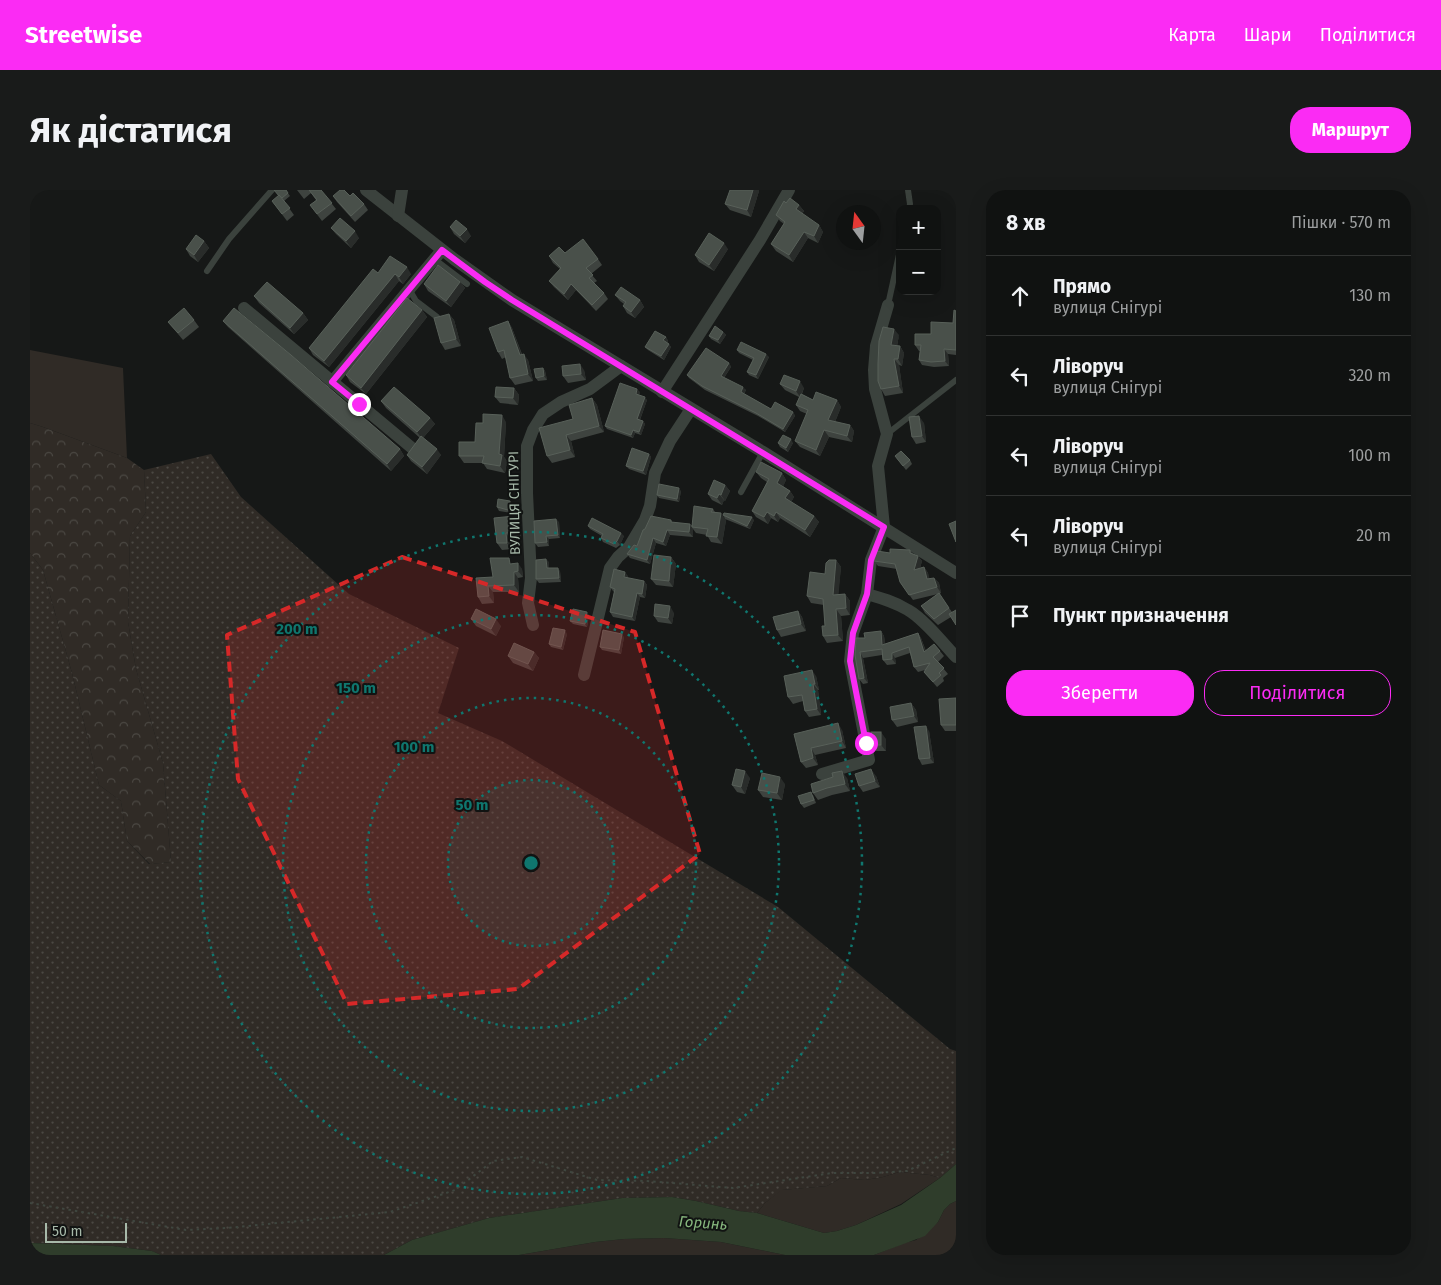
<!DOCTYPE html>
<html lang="uk">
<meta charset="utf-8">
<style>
:root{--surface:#101211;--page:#191b1a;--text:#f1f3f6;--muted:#9c9e9f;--line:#303231;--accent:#fb2bf4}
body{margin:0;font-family:"Fira Sans",sans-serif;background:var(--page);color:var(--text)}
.controls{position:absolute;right:15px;top:15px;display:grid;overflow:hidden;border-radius:10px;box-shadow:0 5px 20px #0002}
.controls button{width:45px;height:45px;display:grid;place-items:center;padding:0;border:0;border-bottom:1px solid var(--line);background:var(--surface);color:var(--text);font:25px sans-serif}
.compass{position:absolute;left:806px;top:15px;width:45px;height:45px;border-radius:50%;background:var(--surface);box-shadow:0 5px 20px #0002;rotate:345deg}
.scale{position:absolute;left:15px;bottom:12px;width:82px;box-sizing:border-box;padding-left:5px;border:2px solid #a7b9a9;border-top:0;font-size:14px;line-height:18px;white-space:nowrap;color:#a7b9a9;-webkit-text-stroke:4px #111312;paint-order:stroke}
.stop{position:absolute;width:15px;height:15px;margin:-11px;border:4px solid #fb2bf4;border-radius:50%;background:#fff}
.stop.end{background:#fb2bf4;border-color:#fff;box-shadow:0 1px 5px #0008}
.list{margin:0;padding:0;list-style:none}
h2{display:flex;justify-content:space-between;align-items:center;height:65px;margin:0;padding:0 20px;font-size:21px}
h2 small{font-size:16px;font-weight:400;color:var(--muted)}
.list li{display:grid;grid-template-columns:32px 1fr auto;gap:15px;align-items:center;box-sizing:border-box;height:80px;padding:0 20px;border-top:1px solid var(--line)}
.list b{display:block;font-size:19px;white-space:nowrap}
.list p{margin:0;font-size:16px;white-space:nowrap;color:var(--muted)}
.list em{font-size:16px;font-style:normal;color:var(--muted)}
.actions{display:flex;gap:10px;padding:15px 20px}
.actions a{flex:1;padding:11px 0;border:1px solid var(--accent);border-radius:20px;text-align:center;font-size:18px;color:var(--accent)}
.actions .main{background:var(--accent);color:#fff}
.icon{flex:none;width:28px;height:28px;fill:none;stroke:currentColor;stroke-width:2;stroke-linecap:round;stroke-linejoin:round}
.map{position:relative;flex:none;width:926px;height:1065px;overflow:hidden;border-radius:20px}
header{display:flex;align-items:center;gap:30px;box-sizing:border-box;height:70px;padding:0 25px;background:var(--accent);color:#fff}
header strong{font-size:24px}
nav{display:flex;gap:28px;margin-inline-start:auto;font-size:18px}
.intro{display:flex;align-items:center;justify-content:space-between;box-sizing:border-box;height:120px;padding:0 30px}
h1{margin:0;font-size:35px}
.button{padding:12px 22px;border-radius:20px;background:var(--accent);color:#fff;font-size:18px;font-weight:700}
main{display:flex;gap:30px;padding:0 30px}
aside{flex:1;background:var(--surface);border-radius:20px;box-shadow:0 5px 20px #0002}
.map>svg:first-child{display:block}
</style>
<header>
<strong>Streetwise</strong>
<nav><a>Карта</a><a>Шари</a><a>Поділитися</a></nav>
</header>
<div class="intro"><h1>Як дістатися</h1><a class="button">Маршрут</a></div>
<main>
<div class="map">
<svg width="926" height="1065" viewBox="0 0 926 1065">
<defs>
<pattern id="forest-crowns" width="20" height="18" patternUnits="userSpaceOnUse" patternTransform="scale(1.25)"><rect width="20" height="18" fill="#302b26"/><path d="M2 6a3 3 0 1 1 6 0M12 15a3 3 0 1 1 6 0" fill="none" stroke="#4b4843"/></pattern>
<pattern id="garden-dots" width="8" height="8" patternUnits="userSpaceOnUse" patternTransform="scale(1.25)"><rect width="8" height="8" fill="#302b26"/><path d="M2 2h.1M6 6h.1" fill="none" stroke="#4b4843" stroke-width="1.8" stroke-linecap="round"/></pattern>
</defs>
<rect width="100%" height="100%" fill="#161817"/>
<g fill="#302b26">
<path d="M0,160L93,178L97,268L13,237L0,233Z"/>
<path d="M869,982L900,985L910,988L871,1014L826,1035L807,1041L794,1043L727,1023L735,1013L751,1000L797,996L811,988L835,990L853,987Z"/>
<path d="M926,1011V1065H844L874,1053L886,1050L908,1032L914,1020L920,1014Z"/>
<path d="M634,1048L691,1052L755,1065H489L565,1052L594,1049Z"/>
</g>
<path fill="url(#forest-crowns)" d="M0,233L13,237L97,268L114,280L116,322L100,346L98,432L106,479L133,573L141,672L120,674L97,651L91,611L69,595L42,483L13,380L0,363Z"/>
<path fill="url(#garden-dots)" d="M181,264L211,307L319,404L429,458L408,523L472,551L748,717L920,859L926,861V974L910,988L900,985L869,982L853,987L835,990L811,988L797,996L752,1000L735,1013L727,1023L709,1021L666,1011L642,1007L592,1008L459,1028L382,1050L354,1065H131L122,1061L83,1056L0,1053V363L13,380L42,483L69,595L91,611L97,651L119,674L141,672L133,573L106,479L98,432L100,346L116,322L114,280Z"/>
<g fill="#2f3d2b">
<path d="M926,974V1011L920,1014L914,1020L908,1032L895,1046L844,1065H755L691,1052L634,1048L594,1049L565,1052L489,1065H354L382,1050L459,1028L592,1008L642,1007L666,1011L709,1021L727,1023L794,1043L807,1041L826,1035L871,1015L910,988Z"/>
<path d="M0,1053L83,1056L122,1061L131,1065H0Z"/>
</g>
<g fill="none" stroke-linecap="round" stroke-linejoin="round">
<path stroke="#3f463f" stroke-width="2" stroke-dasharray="2.5 4" stroke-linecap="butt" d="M0,1013L156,1040L197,1038L360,1022L425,1000L463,971L492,967L567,990L617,991L703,998L802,983H845L877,981L926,958"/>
<g stroke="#3b423d" stroke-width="6">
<path d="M878,0L880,14L879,19"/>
<path d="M404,69L437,94"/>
<path d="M177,81L199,49L242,0"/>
<path d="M379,99L386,111L407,127"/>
<path d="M858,115L870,60"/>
<path d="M857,244L926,190"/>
<path d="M711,302L733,262"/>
</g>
<g stroke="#3b423d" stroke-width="12">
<path d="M336,0L424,69L482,110L733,262L926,383"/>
<path d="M368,26L372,0"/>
<path d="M858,115L846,156L844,180L845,199L857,244L848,276L854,337L841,370L837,404C851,408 865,412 878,420C894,429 913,453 926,467"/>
<path d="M214,118L382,258"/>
<path d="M302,192L412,60"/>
<path d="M632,202L730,50L759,0"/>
<path d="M503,435L498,413L501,388L497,303V256L503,240L513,224L531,212L560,199L591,176"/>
<path d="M554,485L580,378L588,367L599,357L615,330L620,316L625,283L640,251L661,219"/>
<path d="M792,584L839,570L820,471L823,443L837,404"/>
</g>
</g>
<g fill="#3e433f">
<path d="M256,0L260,6L254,11L264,25L257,31L242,11Z"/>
<path d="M267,0H291L306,19L292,31L280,15L286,10L281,3L274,9Z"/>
<path d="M729,1L721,27L700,20L695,14Z"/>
<path d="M303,6H320L334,14L338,20L325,32L307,12Z"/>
<path d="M756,13L769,15L774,21L772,24L789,35L793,42L788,53L778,48L763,72L746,61L741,54L754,34L750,31L746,25Z"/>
<path d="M420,37L441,46L435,53L424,44Z"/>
<path d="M301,38L329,48L321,58L306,44Z"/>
<path d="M174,51L179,58L168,72L160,66L156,59Z"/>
<path d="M698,59L684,81L669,72L665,65Z"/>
<path d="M535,63L568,69L572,75L561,84L567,91L564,93L574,103L578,109L566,121L546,100L538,110L524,97L519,91L530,79L523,73L519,66Z"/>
<path d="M348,83L381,84L373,94L369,91L299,177L283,165L279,158Z"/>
<path d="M430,92L435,98L421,117L398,101L394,94Z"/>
<path d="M585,105L610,110L614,117L605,128L597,123L593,116L594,114L590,111Z"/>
<path d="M224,106L273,123L278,130L264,144L229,113Z"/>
<path d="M392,120L397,127L336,204L320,192L316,185Z"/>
<path d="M926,121V165L918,164L919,176L904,177L892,175L889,170L890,161H889L885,155L901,144L923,133Z"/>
<path d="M419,124L424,130L431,156L415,160L411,153Z"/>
<path d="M164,130L169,137L153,150L138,132Z"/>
<path d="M193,131L370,259L374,266L361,281L198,137Z"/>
<path d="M478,131L482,138L492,164L498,170L503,191L485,195L480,188L476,167L472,169L468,162Z"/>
<path d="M693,142L696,145L690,154L681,149L679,146Z"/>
<path d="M869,145L867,156H870L874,163L872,176L869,175L873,203L855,206L851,199Z"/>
<path d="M636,147L638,151L637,152L641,157L634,170L618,160L615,157Z"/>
<path d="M707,160L739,167L728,189L719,185L717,182L723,170L709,163Z"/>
<path d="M699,173L701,177L694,188L716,200L714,204L741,219L763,222L765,226L755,242L728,226L675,200L659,188L657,185Z"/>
<path d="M513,178L515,181L517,190L508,191L506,188Z"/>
<path d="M554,180L556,190L538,193L533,186Z"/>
<path d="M750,194L774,198L772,204L783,210H807L811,217L805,232L820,235L824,241L822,252L799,247L790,266L770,257L765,251L777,224L770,221L766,215L769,207L755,200Z"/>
<path d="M484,198L489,205L488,215L470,213L465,207Z"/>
<path d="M610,202L609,205L617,210L610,230L613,231L615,234L611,245L605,243L603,248L577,239L575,236Z"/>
<path d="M562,208L567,215L574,242L541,251L545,267L522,273L517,266L543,229Z"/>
<path d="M351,211L400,228L405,234L393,248L411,265L397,284L381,271L377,265L390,248L356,218Z"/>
<path d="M476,232L474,267L477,271L475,283L457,279L453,273H434L429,266L445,252L453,233Z"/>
<path d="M894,233L896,252L886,254L882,247Z"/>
<path d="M748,253H763L758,262L750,257Z"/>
<path d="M619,264L621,267L616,285L599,279L596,276Z"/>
<path d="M865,266L880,270L882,274L876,280Z"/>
<path d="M726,282L752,283L756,290L753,296L760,301L764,307L761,312L784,326L789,332L780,347L750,328L748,332L741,328L738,334L726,327L722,321L737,292L731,288Z"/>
<path d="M695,295L700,301L695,311L694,310L692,315L682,310L678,304Z"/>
<path d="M651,301L649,312L629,308L627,305Z"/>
<path d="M480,311L482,314L481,323L469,321L467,317Z"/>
<path d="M683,319L685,322L696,330L692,354L681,352L677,345L666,343L663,339V347L640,345L636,356L626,353L620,374L600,368L597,364L641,330L642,332L662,335Z"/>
<path d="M693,325L724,330L720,339L695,329Z"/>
<path d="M484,326L490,335L491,349L481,350L482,359L472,360L467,353Z"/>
<path d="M529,332L530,348L519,349V356L508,357L505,353Z"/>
<path d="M558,336L594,346L590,355L586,358L573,352L571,348L572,346L560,339Z"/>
<path d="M880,360L882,363L888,366L892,371L890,378L894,377L898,383L899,389L904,388L909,393L911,403L909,404L922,422L921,427L908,435L895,423L891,416L908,404L883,410L870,392L867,379L848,376L844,371L860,363Z"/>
<path d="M641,367L646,374L643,397L626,395L621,389Z"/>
<path d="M806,370L811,377L808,404H815L820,411V425L811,426L813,451L797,453L793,446L795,436L794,415L781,413L777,406Z"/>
<path d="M519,372V378L530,381L531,392L509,393L506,389Z"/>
<path d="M483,373L492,379L493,387L488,388L489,402H463L464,413L452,414L448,407L463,387Z"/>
<path d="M598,386V388L614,391L617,395L615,408L610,407L605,431L583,427L580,422L584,402L583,401L580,397Z"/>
<path d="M768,421L772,427L776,441L751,447L747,440Z"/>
<path d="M644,423L642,434L628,432L624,426Z"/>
<path d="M559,425L557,437L543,434L540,431Z"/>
<path d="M441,429L471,436L466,446L446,436Z"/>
<path d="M851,441L854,446L855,454L888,443L891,448L896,461H910L914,466L908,472L918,484L913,488L914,491L907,497L894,482L895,480L888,482L884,477L880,463L865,468L866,474L857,475L853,470L852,465L833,468L838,493L833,494L829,489L825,465L835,448Z"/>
<path d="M537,444L533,460L521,457L519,454Z"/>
<path d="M594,447L591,464L572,460L570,457Z"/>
<path d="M504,462L509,468L503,481L483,473L478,466Z"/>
<path d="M786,486L789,500H788L791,525L779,527L775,521L773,511L763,514L758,507Z"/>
<path d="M926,508V541H915L911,535Z"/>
<path d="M881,513L886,520L888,532L867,537L862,530Z"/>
<path d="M812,540L816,558L785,565L788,575L776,578L771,572L764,544Z"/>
<path d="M899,541L904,573L892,575L889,569Z"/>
<path d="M856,549V561H846L841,555Z"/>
<path d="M846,586L850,597L833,602L829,596Z"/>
<path d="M720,588L715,604L707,602L702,595Z"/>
<path d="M817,588L820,601L802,605L788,610L783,603Z"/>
<path d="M755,594L752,610L733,607L728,600Z"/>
<path d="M783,605L786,613L774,618L771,614Z"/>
</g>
<g fill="#292c2a">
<path d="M723,0H729V1L721,27L717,20Z"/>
<path d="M769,15L774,21L770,26L766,19Z"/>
<path d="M789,35L793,42L788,53L784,46Z"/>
<path d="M437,39L441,46L435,53L430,46Z"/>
<path d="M325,41L329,48L321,58L316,51Z"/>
<path d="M774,42L778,48L763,72L759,65Z"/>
<path d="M174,51L179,58L168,72L164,65Z"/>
<path d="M694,53L698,59L684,81L679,75Z"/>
<path d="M377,77L381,84L373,94L369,87Z"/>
<path d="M365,84L369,91L299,177L294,171Z"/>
<path d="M430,92L435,98L421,117L416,111Z"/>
<path d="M541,94L546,100L538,110L534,104Z"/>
<path d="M610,110L614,117L605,128L601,122Z"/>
<path d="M392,120L397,127L336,204L331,198Z"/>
<path d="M273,123L278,130L264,144L260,138Z"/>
<path d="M419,124L424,130L431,156L426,149Z"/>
<path d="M478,131L482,138L494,171L490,165Z"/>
<path d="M864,139L869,145L866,162L861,155Z"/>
<path d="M693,142L696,145L690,154L688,150Z"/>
<path d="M636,147L638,151L636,154L633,150Z"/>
<path d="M639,154L641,157L634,170L631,166Z"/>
<path d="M870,156L874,163L872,176L868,169Z"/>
<path d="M914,159L918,164L919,176L915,171Z"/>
<path d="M494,164L498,170L503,191L498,184Z"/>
<path d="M736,164L739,167L728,189L726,185Z"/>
<path d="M864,169L869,175L873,203L869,196Z"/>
<path d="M699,173L701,177L693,189L691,186Z"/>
<path d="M550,174L554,180L556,190L551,184Z"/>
<path d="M513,178L515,181L517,190L514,186Z"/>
<path d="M770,191L774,198L770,207L766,201Z"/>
<path d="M713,197L716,200L713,205L711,202Z"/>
<path d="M484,198L489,205L488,215L483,208Z"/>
<path d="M607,199L610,202L608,207L606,204Z"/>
<path d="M615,207L617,210L609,232L607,229Z"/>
<path d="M562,208L567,215L574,242L569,236Z"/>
<path d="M807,210L811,217L803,237L798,230Z"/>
<path d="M763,222L765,226L755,242L753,239Z"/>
<path d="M472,225L476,232L474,267L477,271L475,283L470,276L469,264Z"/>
<path d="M889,226L894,233L896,252L892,246Z"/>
<path d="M400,228L405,234L392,249L387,242Z"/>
<path d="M613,231L615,234L611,245L609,242Z"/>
<path d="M820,235L824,241L822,252L817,246Z"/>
<path d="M603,240L605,243L603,248L601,245Z"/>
<path d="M794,240L799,247L790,266L786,260Z"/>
<path d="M536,245L541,251L545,267L540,260Z"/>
<path d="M761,249L763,253L758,262L756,258Z"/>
<path d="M370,259L374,266L361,281L357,274Z"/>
<path d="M407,259L411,265L397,284L392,277Z"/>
<path d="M619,264L621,267L616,285L613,281Z"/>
<path d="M752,283L756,290L752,299L747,293Z"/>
<path d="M695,295L700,301L695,311L691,305Z"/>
<path d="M649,298L651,301L649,312L647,309Z"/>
<path d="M760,301L764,307L760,314L755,308Z"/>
<path d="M689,304L694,310L692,315L687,308Z"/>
<path d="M480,311L482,314L481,323L478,320Z"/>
<path d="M737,322L741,328L738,334L734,327Z"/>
<path d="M746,322L750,328L748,332L744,326Z"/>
<path d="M691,323L696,330L692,354L687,347Z"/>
<path d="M484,326L490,335L491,349L486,342Z"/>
<path d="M784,326L789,332L780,347L775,340Z"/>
<path d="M722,327L724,330L720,339L717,336Z"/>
<path d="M526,329L529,332L530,348L528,345Z"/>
<path d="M660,334L663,339V347L659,342Z"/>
<path d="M637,340L640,345L636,356L633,352Z"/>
<path d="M476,343L481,350L482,359L477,353Z"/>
<path d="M591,343L594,346L590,355L587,351Z"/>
<path d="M516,346L519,349V356L517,352Z"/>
<path d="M623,348L626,353L620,374L617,370Z"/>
<path d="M888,366L892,371L888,385L884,380Z"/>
<path d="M641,367L646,374L643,397L639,391Z"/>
<path d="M516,369L519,372V381L517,378Z"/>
<path d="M806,370L811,377L808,411L803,405Z"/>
<path d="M488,373L492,379L493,387L488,381Z"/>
<path d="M894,377L898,383L901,395L897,389Z"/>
<path d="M528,378L530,381L531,392L529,388Z"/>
<path d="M484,382L488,388L489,402L484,395Z"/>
<path d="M595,382L598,386L597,391L594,387Z"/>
<path d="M904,388L909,393L911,403L907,397Z"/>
<path d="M614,391L617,395L615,408L612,404Z"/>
<path d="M458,396L463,402L464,413L459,406Z"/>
<path d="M607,403L610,407L605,431L602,427Z"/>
<path d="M815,404L820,411V425L816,418Z"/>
<path d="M640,416L644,423L642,434L638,428Z"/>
<path d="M806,419L811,426L813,451L808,445Z"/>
<path d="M768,421L772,427L776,441L771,434Z"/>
<path d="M557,422L559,425L557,437L555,434Z"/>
<path d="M466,429L471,436L466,446L461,439Z"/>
<path d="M535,440L537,444L533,460L531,457Z"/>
<path d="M851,441L854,446L856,460L852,455Z"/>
<path d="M888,443L891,448L898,468L894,462Z"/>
<path d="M592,444L594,447L591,464L589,460Z"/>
<path d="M504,462L509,468L503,481L498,474Z"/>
<path d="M830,462L833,468L838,493L834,488Z"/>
<path d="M862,463L865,468L866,474L862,469Z"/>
<path d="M782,480L786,486L789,500L785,494Z"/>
<path d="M783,494L788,500L791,525L787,519Z"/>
<path d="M881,513L886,520L888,532L884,526Z"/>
<path d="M808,533L812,540L816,558L812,551Z"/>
<path d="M896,536L899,541L904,573L900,568Z"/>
<path d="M851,542L856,549V561L851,555Z"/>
<path d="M781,558L785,565L788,575L783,568Z"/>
<path d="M841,579L846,586L850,597L845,591Z"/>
<path d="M715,581L720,588L715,604L711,597Z"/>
<path d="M812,581L817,588L820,601L815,594Z"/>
<path d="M750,587L755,594L752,610L747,603Z"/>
</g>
<g fill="#49504a" stroke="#586059">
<path d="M244,0H256L258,3L252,8L249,5V6Z"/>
<path d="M279,0H291L302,13L287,24L280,15L287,10Z"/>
<path d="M310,0H314L320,6L323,3L334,14L321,26L303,6Z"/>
<path d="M700,0H723L717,20L695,14Z"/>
<path d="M249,5L260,18L252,24L242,11Z"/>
<path d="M760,8L769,15L766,19L789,35L784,46L774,42L759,65L741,54L755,32L746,25L754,11L756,13Z"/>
<path d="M310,28L325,41L316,51L301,38Z"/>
<path d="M426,30L437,39L430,46L420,37Z"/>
<path d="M679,43L694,53L679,75L665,65Z"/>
<path d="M166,45L174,51L164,65L156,59Z"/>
<path d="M553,49L568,69L556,78L563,85L559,88L574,103L562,115L541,94L534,104L519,91L531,78L519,66L529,57L535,63Z"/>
<path d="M360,66L377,77L369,87L365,84L294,171L279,158L343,79L348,83Z"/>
<path d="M408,75L430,92L416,111L394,94Z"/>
<path d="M237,92L273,123L260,138L224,106Z"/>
<path d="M591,97L610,110L601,122L593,116L596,112L585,105Z"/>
<path d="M377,108L392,120L331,198L316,185Z"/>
<path d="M154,118L164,130L148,143L138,132Z"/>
<path d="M204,118L261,165L370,259L357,274L193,131Z"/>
<path d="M924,120L926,121V160L914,159L915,171L901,172L889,170L891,155H885V144H901V132L923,133Z"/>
<path d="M419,124L426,149L411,153L404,128Z"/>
<path d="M478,131L490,165L494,164L498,184L480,188L474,160L468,162L459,138Z"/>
<path d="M685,136L693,142L688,150L679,146Z"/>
<path d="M853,137L864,139L861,155L870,156L868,169H864L869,196L851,199L848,191V174L849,151Z"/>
<path d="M625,141L636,147L633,150L639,154L631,166L615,157Z"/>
<path d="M711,152L736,164L726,185L717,182L724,168L707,160Z"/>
<path d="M676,158L699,173L691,186L713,197L711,202L741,219L745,212L763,222L753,239L726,223L672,196L657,185Z"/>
<path d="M550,174L551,184L533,186L532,176Z"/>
<path d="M513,178L514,186L506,188L504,179Z"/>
<path d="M754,185L770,191L766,201L750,194Z"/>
<path d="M590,193L607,199L606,204L615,207L607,229L613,231L609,242L603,240L601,245L575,236Z"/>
<path d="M364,197L400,228L387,242L351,211Z"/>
<path d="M466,197L484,198L483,208L465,207Z"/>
<path d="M786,202L807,210L798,230L820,235L817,246L794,240L786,260L765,251L778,220L766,215L771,204L783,210Z"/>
<path d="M562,208L569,236L536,245L540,260L517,266L509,238L543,229L539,215Z"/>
<path d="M453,224L472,225L469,264L472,265L470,276L452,273L454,266H429V252H445L446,233H453Z"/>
<path d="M889,226L892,246L882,247L879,227Z"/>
<path d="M753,245L761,249L756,258L748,253Z"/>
<path d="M391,246L407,259L392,277L377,265Z"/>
<path d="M602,258L619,264L613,281L596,276Z"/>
<path d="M871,261L880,270L873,276L865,266Z"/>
<path d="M731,272L752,283L747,293L760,301L755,308L784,326L775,340L746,322L744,326L737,322L734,327L722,321L739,289L726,282Z"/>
<path d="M684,290L695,295L691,305L689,304L687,308L678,304Z"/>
<path d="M629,294L649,298L647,309L627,305Z"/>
<path d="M468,309L480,311L478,320L467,317Z"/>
<path d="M664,316L683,319L681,322L691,323L687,347L676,346L678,339L662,337Z"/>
<path d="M694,323L722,327L717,336L693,325Z"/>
<path d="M484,326V329H486V342L476,343L477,353H467L464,328Z"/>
<path d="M621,326L641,330V332L660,334L659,342L637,340L633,352L623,348L617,370L597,364L604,355L607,356L613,340L615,339Z"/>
<path d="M562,328L591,343L587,351L584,354L571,348L573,344L558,336Z"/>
<path d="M526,329L528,345L516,346L517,352L505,353L504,331Z"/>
<path d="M926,331V352L919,334Z"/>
<path d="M860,359L880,360V363L888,366L884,380L894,377L897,389L904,388L907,397L879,405L870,392L865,374L844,371L847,361L860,363Z"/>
<path d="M624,365L641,367L639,391L621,389Z"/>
<path d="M460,368H479L480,374L488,373V381L484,382V395L458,396L459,406L448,407L446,388L463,387Z"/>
<path d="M516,369L517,378H528L529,388L506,389V370Z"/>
<path d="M799,370H806L803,405L815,404L816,418L806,419L808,445L793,446L792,436H795L793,409L777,406L780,382L795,384L796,373Z"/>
<path d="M584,379L595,382L594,387L614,391L612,404L607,403L602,427L580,422L585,399L580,397Z"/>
<path d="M909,403L919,418L904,429L891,416Z"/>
<path d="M625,414L640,416L638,428L624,426Z"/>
<path d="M446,419L466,429L461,439L441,429Z"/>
<path d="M543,419L557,422L555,434L540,431Z"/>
<path d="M926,420V435L919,424Z"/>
<path d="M768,421L771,434L747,440L743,427Z"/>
<path d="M523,438L535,440L531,457L519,454Z"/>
<path d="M573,440L592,444L589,460L570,457Z"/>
<path d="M851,441L852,455L888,443L894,462L904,454L910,461L903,467L914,478L909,483L911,485L903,492L894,482L900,473L884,477L879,457L862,463V469L853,470L852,459L830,462L834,488L829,489L825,465L826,448H835L834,443Z"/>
<path d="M484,453L504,462L498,474L478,466Z"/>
<path d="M782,480L785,494H783L787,519L775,521L772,505L758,507L754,486Z"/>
<path d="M926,508V535H911L909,509Z"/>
<path d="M881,513L884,526L862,530L860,517Z"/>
<path d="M808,533L812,551L781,558L783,568L771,572L764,544Z"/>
<path d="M896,536L900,568L889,569L884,537Z"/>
<rect x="841" y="542" width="10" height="13"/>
<path d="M706,579L715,581L711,597L702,595Z"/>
<path d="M841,579L845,591L829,596L825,584Z"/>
<path d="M812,581L815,594L797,598L783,603L781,594L803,587L802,583Z"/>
<path d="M732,583L750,587L747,603L728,600Z"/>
<path d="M781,602L784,610L771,614L768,606Z"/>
</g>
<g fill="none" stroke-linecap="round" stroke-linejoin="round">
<path stroke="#fb2bf4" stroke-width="6" d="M329,214L302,192L412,60L455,92L482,110L854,337L841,370L837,404L823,443L820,471L836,553"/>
</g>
<path fill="#d62828" fill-opacity="0.2" stroke="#d62828" stroke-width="4" stroke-dasharray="10 6" stroke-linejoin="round" d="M372,367L605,442L670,664L488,799L317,814L208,589L197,445Z"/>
<circle cx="501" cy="673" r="83" fill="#0f766e" fill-opacity=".12"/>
<g fill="none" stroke="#0f766e" stroke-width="2.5" stroke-dasharray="2.5 5">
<circle cx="501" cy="673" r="83"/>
<circle cx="501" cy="673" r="165"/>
<circle cx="501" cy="673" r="248"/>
<circle cx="501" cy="673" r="331"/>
</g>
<g text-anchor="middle" stroke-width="4" stroke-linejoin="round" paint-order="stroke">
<g font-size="14" fill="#a7b9a9" stroke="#111312">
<text transform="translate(484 313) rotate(-91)" y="5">ВУЛИЦЯ СНІГУРІ</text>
</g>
<g font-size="15" font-style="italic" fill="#86b67d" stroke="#111312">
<text transform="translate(673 1033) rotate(4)" y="5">Горинь</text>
</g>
</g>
<circle cx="501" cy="673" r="8" fill="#0f766e" stroke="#111312" stroke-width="2.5"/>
<g font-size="15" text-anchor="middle" font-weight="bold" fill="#0f766e" stroke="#111312" stroke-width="4" stroke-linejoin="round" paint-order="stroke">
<text x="267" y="444">200 m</text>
<text x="326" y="503">150 m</text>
<text x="384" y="562">100 m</text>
<text x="442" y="620">50 m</text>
</g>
</svg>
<div class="controls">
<button>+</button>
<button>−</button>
</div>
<svg class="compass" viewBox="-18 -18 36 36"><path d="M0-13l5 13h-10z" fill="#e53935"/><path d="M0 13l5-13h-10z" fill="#9c9e9f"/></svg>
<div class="scale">50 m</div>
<div class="stop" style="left:836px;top:553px"></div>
<div class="stop end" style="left:329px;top:214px"></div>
</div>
<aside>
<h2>8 хв<small>Пішки · 570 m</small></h2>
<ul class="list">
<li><svg class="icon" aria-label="ahead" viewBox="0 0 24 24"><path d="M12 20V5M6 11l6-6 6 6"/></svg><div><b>Прямо</b><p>вулиця Снігурі</p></div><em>130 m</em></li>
<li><svg class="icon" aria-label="left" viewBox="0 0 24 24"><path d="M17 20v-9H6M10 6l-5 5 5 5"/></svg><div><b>Ліворуч</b><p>вулиця Снігурі</p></div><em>320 m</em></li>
<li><svg class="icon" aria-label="left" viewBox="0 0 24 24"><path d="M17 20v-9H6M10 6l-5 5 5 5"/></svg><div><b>Ліворуч</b><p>вулиця Снігурі</p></div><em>100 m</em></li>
<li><svg class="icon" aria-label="left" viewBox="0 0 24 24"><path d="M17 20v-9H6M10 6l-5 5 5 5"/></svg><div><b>Ліворуч</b><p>вулиця Снігурі</p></div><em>20 m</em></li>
<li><svg class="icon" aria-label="arrive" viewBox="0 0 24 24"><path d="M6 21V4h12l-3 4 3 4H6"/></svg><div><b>Пункт призначення</b></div></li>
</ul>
<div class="actions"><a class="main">Зберегти</a><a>Поділитися</a></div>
</aside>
</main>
